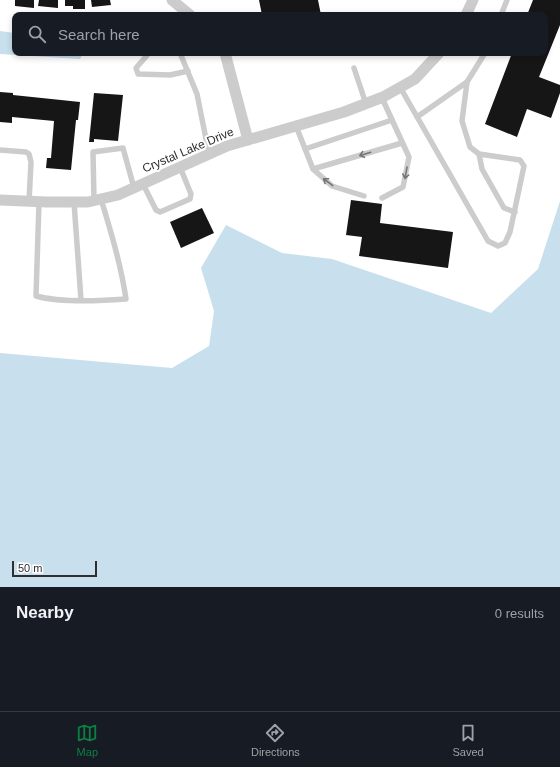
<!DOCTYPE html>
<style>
:root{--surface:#171b24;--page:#20242c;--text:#f1f3f6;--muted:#9ea1a6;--line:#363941;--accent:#0b8043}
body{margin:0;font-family:Arial,sans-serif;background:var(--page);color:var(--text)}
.scale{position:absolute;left:12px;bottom:10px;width:85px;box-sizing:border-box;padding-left:4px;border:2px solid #2f2f2f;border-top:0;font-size:11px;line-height:14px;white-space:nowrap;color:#2f2f2f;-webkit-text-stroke:3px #fff;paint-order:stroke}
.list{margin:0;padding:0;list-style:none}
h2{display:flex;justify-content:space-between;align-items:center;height:52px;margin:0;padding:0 16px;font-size:17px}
h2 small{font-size:13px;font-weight:400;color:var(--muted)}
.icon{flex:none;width:22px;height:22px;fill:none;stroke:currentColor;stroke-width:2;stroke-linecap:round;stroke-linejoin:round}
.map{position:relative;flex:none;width:560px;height:587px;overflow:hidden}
.search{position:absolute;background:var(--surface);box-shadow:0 2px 6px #0003;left:12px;right:12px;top:12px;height:44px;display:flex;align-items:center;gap:10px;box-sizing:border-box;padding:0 14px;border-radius:8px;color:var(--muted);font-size:15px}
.sheet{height:124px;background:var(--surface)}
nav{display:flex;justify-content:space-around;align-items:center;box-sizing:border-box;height:56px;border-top:1px solid var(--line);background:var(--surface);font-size:11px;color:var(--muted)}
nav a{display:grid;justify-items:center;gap:2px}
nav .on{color:var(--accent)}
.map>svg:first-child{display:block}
</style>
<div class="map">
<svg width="560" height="587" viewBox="0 0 560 587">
<rect width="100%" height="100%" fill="#fff"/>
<g fill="#c8dfed">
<path d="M0,31L15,33V53H83L80,59L0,54Z"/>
<path d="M560,201V587H0V353L172,368L209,346L214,311L201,268L226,225L282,253L332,259L491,313L538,269Z"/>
</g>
<g fill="#161616">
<path d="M15,0H34V8L15,6Z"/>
<path d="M39,0H58V8L38,6Z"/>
<path d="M65,0H85V9H73V6H65Z"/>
<path d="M91,0H110L111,5L92,7Z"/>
<path d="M259,0H318L321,15H262Z"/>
<path d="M533,0H560V25L539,77L560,85V93L551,118L527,109L517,137L485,124L512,53H545V15H527Z"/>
<path d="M0,92L13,93V95L80,102L78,120H76L71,170L46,168L47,158H51L54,121L12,117V123L0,122Z"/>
<path d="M94,93L123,95L118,141L94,139V142H89Z"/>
<path d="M351,200L382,204L380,223L453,232L448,268L359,256L362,237L346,235Z"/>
<path d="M202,208L214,233L181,248L170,222Z"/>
</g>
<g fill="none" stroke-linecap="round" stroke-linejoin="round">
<g stroke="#ccc" stroke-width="5.5">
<path d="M501,15L507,0"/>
<path d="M149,53L136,68L138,74L170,75L188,71"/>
<path d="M180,53L197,94L209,154"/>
<path d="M354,68L366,104"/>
<path d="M467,82L485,53"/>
<path d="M400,87L488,241L498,246L505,243L510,232L524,166L520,160L479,154L470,147L462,121L467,82L417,117"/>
<path d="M296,126L313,169L332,186L364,196"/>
<path d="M305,149L392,120"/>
<path d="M0,150L26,152L29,154L31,162L29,202"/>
<path d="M479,154L482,169L504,208L515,212"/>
<path d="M313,169L402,143"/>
<path d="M143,184L156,210L160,212L190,199L191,194L180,167"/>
<path d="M382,198L403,187L409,157L382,98"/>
<path d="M94,200L93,152L123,148L134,188"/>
<path d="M39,202L36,296C61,303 100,301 126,299C121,265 111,232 101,199"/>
<path d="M74,202L81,300"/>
</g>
<g stroke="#ccc" stroke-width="11">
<path d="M172,0L190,15"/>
<path d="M466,15L473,0"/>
<path d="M225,53L248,140"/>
<path d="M0,200L47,202H88L118,195L227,146L344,112L383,97L415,79L439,53"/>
</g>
</g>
<defs><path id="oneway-shaft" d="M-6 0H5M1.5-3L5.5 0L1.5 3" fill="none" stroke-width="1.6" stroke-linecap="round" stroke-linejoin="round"/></defs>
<g stroke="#767676">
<use href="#oneway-shaft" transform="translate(365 154) rotate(163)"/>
<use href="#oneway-shaft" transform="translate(406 173) rotate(100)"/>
<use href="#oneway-shaft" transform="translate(328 182) rotate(-143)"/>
</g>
<g text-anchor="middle" stroke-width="4" stroke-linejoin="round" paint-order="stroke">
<g font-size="12" fill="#2f2f2f" stroke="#fff">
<text transform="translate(188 150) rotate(-23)" y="4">Crystal Lake Drive</text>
</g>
</g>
</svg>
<div class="scale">50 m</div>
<div class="search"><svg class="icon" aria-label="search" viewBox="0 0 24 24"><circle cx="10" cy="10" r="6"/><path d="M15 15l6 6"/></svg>Search here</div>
</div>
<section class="sheet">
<h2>Nearby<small>0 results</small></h2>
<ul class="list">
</ul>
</section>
<nav>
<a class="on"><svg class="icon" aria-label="map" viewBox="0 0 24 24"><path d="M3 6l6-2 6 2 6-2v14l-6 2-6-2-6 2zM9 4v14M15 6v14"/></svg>Map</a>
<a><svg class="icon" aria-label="directions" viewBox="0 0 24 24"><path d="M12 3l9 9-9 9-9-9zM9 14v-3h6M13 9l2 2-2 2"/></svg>Directions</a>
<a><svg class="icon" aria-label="saved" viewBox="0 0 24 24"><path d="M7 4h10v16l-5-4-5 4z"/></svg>Saved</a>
</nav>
